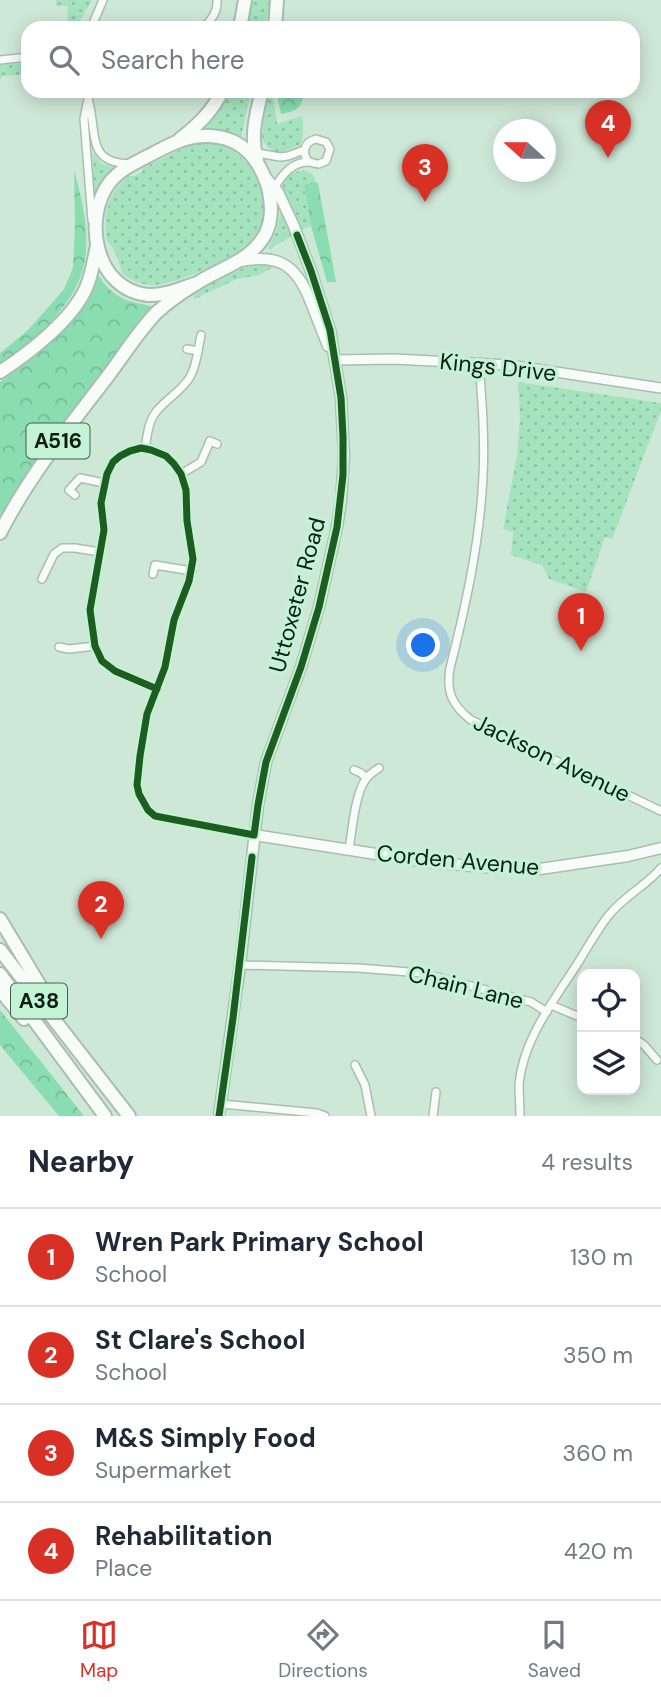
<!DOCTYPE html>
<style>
:root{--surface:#fff;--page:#f6f6f7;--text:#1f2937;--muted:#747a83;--line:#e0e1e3;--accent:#d93025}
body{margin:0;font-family:"DM Sans",sans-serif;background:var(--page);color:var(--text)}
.controls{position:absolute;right:21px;bottom:21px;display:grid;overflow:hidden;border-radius:14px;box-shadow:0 4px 18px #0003}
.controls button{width:63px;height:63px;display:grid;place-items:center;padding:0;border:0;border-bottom:2px solid var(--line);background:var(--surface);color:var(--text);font:35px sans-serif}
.compass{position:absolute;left:493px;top:119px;width:63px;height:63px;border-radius:50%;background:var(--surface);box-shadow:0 4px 18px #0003;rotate:291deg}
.you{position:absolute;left:424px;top:646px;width:24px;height:24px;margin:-18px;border:5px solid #fff;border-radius:50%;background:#1a73e8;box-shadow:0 0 0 10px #1a73e833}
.badge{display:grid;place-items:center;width:46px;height:46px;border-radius:50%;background:var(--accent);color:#fff;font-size:23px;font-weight:700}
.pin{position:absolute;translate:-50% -58px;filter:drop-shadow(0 2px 4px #0008)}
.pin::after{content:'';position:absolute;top:37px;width:24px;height:21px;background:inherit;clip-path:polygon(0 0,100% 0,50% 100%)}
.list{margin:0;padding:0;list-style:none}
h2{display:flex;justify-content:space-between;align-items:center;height:91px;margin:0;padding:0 28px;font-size:30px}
h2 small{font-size:23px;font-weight:400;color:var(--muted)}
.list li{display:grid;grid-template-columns:46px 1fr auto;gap:21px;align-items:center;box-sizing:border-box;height:98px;padding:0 28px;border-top:2px solid var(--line)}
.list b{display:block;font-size:26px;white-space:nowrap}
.list p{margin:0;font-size:23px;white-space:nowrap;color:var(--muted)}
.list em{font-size:23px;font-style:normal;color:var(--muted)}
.icon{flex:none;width:38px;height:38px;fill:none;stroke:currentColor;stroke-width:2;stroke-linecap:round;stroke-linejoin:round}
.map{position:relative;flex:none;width:661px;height:1116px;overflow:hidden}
.search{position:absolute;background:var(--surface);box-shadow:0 4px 18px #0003;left:21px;right:21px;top:21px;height:77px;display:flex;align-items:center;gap:18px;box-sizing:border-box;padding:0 24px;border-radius:21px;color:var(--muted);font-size:26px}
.sheet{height:483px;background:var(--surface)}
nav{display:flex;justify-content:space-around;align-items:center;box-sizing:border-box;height:98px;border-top:2px solid var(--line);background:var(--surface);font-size:19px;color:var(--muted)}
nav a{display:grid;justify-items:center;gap:4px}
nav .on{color:var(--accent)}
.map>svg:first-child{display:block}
</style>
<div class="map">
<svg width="661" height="1116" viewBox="0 0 661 1116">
<defs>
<pattern id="grass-dots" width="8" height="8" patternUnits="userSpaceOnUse" patternTransform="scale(1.75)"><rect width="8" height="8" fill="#a5e3bf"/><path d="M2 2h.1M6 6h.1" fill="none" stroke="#8dc2a3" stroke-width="1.8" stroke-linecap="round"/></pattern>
<pattern id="forest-crowns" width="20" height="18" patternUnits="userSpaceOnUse" patternTransform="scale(1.75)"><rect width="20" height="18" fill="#8adcb1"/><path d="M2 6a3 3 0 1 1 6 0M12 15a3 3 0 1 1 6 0" fill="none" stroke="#76bc97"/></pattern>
</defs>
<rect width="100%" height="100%" fill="#cee8d8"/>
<g fill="url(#grass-dots)">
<path d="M56,0H92L76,28H67L68,6H56Z"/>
<path d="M251,0H270L265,28H247Z"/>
<path d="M28,63V74L3,76L0,79V65Z"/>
<path d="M229,91H251L241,138L216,130L204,129L221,109Z"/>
<path d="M269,91H272L277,124L302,116C303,127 305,135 300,145L285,151V153C275,154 267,148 262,139L264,116Z"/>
<path d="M202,142C248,141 283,202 253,239C239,256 173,287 151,285C140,285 131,280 122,273C120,263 115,249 107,241C102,216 108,193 128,176H135L143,171V168L190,145Z"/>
<path d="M93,153L102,164L116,168L102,181L94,193Z"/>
<path d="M304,170C310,172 316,175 315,182L304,186L311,226L300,231C290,208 265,176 304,170Z"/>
<path d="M281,213L292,236L274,246L271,250L268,248L276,232L280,214Z"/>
<path d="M253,263H266L271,265L272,268L259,275L237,279L195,299L191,294Z"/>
<path d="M518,382L661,403V411L612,539L605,537L586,592L549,579L542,565L511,555L513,532L503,529L517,456L520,417Z"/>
</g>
<g fill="url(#forest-crowns)">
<path d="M276,91H303C304,108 296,111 281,114Z"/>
<path d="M74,170C81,196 88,223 86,250C84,299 38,338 0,363V353L27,331L46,310L64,289L70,275L73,267L75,225Z"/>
<path d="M315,182L318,183L336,282H327L311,226L304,185Z"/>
<path d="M98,276H99C115,301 130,301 155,307L81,399L32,465L0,517V382C39,355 82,323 98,276Z"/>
<path d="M0,1010L84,1116H59L0,1045Z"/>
</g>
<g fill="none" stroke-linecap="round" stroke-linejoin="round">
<g stroke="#a9bdb1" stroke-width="10">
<g id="minor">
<path d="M91,28L103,0"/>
<path d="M203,28C211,21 218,11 217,0"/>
<path d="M0,60L28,57"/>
<path d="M87,91C88,99 90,106 91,113C96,143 92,163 131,164"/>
<path d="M88,99L84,119L92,220"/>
<path d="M252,152L280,157L288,156L304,150"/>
<path d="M273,191C280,177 291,162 308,162C312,162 315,164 319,164L326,161L330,149L326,142L316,139C304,142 301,153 309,162"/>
<path d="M187,349L198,351"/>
<path d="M479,362C482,400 485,438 483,476C480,541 466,605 450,668C446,692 452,705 471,720L661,811"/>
<path d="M145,449C147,437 148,422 156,412C166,399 181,392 190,377C197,365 198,349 201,335"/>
<path d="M181,474L201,462L210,441L217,444"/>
<path d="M75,495L69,490L80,478L104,483"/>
<path d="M153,574L155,565L192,571"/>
<path d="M42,579L54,554L62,548H75L100,552"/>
<path d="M59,647L69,649L95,646"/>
<path d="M157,689L115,671L102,661L95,646L90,610L104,530L101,503L107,474L113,462L120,456L130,451L141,448L151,450L166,456L174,464L181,474L186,490L187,521L193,559L189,581L174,620L165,667L147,714L140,756L137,785L139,794L148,810L155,816L254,835"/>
<path d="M354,770L361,773L366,778"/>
<path d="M349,850C352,831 355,793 366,779C369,774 375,771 379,768"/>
<path d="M240,965L358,968L422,973L531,1002L547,1012"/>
<path d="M551,1005L582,1018"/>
<path d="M635,1039L644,1045L657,1060"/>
<path d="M355,1065L365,1085L371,1116"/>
<path d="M221,1104L317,1113L325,1116"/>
<path d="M433,1116L436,1092"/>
<path d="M520,1116C520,1105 519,1094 519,1084C523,1041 552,1003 574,969C586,951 596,931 609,915C624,896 646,886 661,868"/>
</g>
</g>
<g stroke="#a9bdb1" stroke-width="12">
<path id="tertiary" d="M334,360L394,359L510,365L661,388"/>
</g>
<g stroke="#a9bdb1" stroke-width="13">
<g id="secondary">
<path d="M241,261C279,254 296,265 310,300C316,315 322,331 328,346"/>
<path d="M254,835L427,862L495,868L540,869L628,856L661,848"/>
<path d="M219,1116L240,965L258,805L266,762L301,667L319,607L337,527L341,501L344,456L341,398L330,330L311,271L293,224L278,192L267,179"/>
</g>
</g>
<g stroke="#a9bdb1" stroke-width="16">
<g id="trunk">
<path d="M240,28L245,0"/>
<path d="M275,28L277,0"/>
<path d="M180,139C198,125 212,112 222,91"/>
<path d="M257,160C250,137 256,114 262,91"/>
<path d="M0,372C29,353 72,320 86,288C92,275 94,259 97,245"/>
<path d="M0,533C29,476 69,427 108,376C123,356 138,332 156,313C167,303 181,293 194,285C219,268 251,262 266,233C273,218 272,203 268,187C259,158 241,137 209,136C188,135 171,144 154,153C139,161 121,168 110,182C82,218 95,290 148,295C163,296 179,289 194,284"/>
<path d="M0,919L54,1009"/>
<path d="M0,950L129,1116"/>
<path d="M0,974L105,1116"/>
<path d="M0,990L24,1019"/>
</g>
</g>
<use href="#minor" stroke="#f8fcf9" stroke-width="7"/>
<use href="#tertiary" stroke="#f8fcf9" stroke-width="9"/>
<use href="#secondary" stroke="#f8fcf9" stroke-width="10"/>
<use href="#trunk" stroke="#f8fcf9" stroke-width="12"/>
<g stroke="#c3f2d5" stroke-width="11">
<g id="cycleway">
<path d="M157,689L115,671L102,661L95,646L90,610L104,530L101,503L107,474L113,462L120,456L130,451L141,448L151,450L166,456L174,464L181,474L186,490L187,521L193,559L189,581L174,620L165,667L147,714L140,756L137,785L139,794L148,810L155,816L254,835L258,805L266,762L301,667L319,607L337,527L343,475V437L341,398L330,330L311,271L297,235"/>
<path d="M219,1116L233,1018L252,857"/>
</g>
</g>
<use href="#cycleway" stroke="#1b5e20" stroke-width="7"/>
</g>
<g text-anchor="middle" stroke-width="7" stroke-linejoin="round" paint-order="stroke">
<g fill="#c3f2d5" stroke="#445e4f" stroke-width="2">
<rect x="26.5" y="423.5" width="63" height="35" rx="5"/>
<rect x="11" y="983.5" width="56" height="35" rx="5"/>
</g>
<g font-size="21" font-weight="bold" fill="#0d1f15">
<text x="58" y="448">A516</text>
<text x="39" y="1008">A38</text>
</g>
<g font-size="23" fill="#0d1f15" stroke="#c3f2d5">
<text transform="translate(498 367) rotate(6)" y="8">Kings Drive</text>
<text transform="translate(297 595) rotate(-75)" y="8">Uttoxeter Road</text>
<text transform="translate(552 758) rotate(26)" y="8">Jackson Avenue</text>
<text transform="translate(458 860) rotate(5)" y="8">Corden Avenue</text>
<text transform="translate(466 987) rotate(14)" y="8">Chain Lane</text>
</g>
</g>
</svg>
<div class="controls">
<button><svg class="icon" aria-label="locate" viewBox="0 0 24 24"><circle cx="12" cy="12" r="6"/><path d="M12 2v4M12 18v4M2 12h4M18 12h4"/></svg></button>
<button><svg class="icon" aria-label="layers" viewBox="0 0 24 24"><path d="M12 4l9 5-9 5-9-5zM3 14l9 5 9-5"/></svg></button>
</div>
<svg class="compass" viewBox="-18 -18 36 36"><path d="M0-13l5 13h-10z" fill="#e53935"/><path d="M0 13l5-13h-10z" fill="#747a83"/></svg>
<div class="you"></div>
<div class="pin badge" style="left:581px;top:651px">1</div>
<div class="pin badge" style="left:101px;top:939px">2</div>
<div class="pin badge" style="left:425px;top:202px">3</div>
<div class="pin badge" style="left:608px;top:158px">4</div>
<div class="search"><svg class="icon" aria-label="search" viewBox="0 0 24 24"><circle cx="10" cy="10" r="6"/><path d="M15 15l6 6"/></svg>Search here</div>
</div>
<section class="sheet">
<h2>Nearby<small>4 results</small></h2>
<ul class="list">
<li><span class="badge">1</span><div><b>Wren Park Primary School</b><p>School</p></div><em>130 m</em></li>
<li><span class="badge">2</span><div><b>St Clare's School</b><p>School</p></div><em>350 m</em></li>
<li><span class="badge">3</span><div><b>M&amp;S Simply Food</b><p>Supermarket</p></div><em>360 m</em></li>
<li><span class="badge">4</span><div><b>Rehabilitation</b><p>Place</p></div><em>420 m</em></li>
</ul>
</section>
<nav>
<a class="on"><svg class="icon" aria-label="map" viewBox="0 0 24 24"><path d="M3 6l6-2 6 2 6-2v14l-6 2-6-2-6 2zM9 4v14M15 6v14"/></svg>Map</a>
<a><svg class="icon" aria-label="directions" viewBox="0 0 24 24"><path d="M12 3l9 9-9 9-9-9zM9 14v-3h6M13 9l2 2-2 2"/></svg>Directions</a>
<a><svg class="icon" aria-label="saved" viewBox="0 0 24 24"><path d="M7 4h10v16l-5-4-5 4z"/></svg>Saved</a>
</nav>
